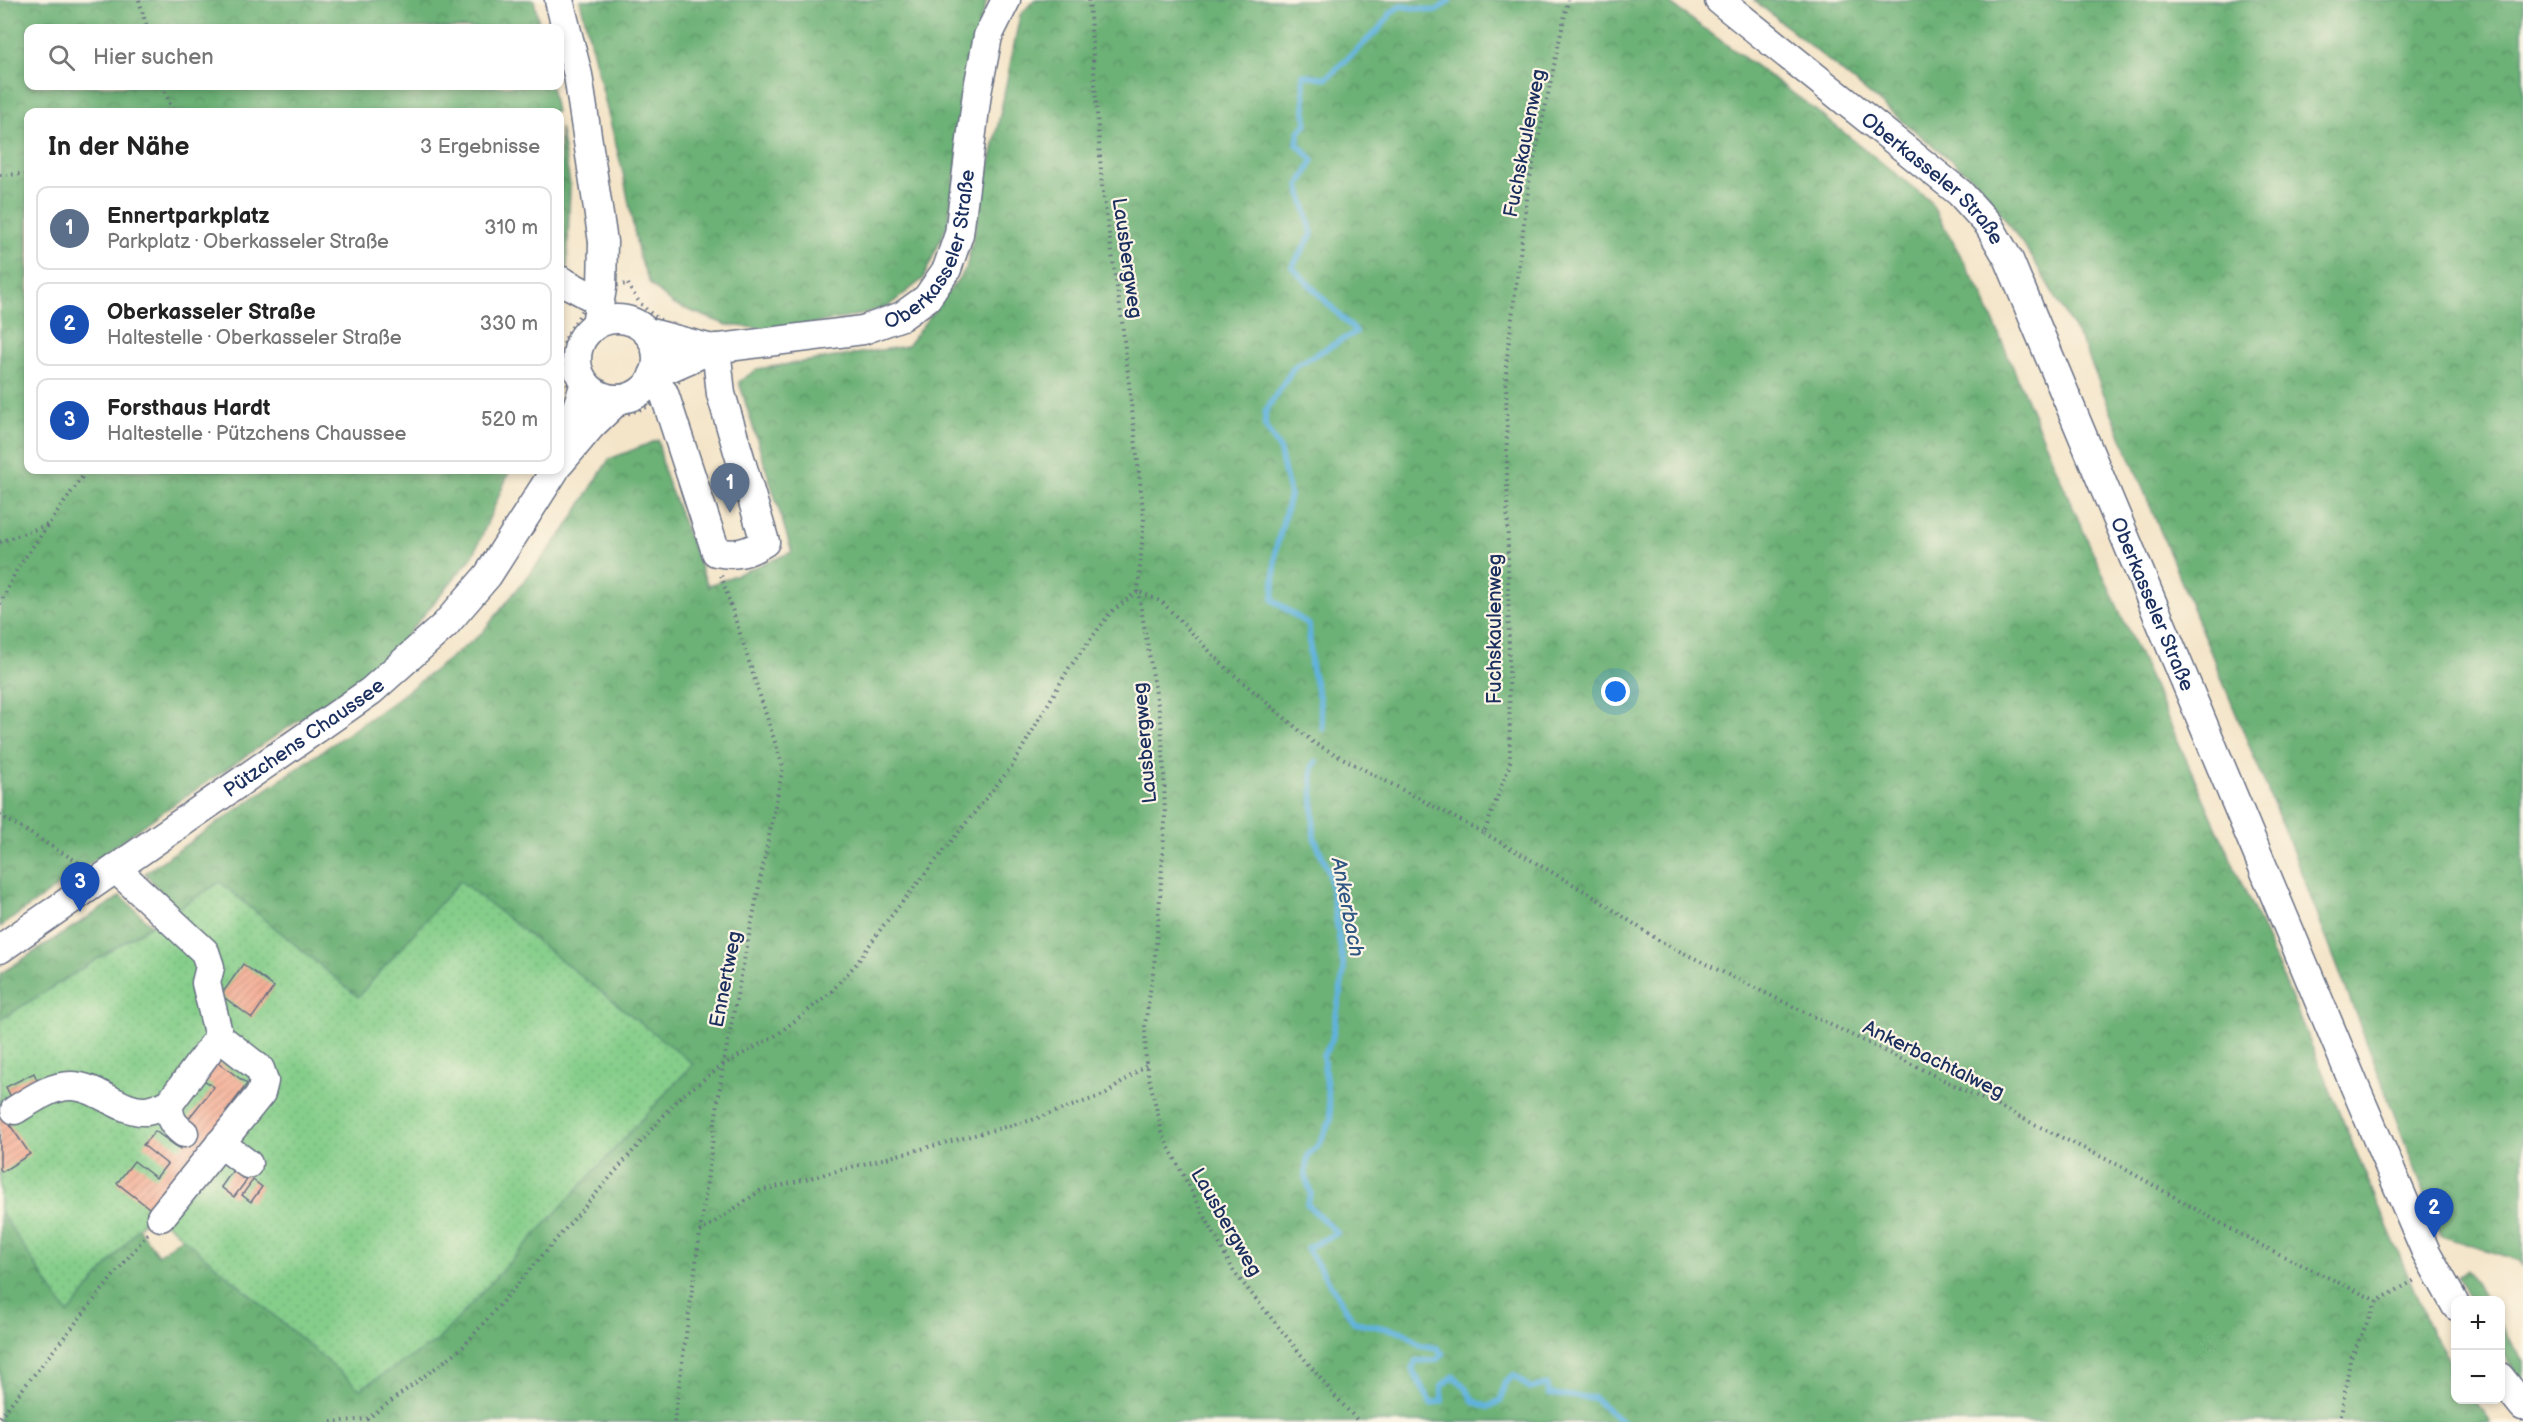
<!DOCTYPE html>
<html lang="de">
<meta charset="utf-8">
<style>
:root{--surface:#fff;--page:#f6f6f6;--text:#222;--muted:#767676;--line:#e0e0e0;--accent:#1f6fb2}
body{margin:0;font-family:"Balsamiq Sans",sans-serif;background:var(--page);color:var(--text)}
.controls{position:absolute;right:18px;bottom:18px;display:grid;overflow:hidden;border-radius:12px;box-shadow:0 3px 9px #0003}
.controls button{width:54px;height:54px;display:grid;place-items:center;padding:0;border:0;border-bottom:2px solid var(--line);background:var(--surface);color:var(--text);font:30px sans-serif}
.you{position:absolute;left:1616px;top:692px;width:21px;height:21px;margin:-15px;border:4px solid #fff;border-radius:50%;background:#1a73e8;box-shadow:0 0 0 9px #1a73e833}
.badge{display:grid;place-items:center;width:39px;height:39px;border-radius:50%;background:var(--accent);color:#fff;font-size:20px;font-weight:700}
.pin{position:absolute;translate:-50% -50px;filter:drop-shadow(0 2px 3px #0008)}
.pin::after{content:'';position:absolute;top:32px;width:21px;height:18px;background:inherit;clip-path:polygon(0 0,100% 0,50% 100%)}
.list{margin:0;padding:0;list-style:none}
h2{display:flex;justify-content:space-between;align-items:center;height:78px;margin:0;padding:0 24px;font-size:26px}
h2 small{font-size:20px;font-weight:400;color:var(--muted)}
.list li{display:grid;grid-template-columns:39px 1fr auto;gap:18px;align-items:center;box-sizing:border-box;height:84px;margin:0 12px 12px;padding:0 12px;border:2px solid var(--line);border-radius:12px}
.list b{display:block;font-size:22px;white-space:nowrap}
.list p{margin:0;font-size:20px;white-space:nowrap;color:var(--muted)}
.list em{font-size:20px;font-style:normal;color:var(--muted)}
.icon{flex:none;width:33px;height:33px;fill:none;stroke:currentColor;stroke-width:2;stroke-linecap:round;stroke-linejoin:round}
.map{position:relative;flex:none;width:2523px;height:1422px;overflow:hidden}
.search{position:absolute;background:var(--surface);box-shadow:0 3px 9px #0003;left:24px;top:24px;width:540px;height:66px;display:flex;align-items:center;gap:15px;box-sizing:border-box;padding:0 21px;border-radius:12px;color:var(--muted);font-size:22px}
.panel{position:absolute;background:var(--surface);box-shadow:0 3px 9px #0003;left:24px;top:108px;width:540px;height:366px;border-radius:12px}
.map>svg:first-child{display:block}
</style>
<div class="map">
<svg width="2523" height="1422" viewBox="0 0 2523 1422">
<defs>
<pattern id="forest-crowns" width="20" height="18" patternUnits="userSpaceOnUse" patternTransform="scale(1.5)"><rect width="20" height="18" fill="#6cb176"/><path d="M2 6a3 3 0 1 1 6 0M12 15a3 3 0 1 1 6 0" fill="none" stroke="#589064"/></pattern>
<pattern id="park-dots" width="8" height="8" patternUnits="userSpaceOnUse" patternTransform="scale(1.5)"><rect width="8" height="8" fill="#85ce8a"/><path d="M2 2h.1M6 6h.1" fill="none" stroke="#72b17a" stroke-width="1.8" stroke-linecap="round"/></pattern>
<pattern id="building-hatch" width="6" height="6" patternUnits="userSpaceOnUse" patternTransform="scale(1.5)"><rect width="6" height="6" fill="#f4a58b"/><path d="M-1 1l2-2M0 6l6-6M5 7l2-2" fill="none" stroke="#c58775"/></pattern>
</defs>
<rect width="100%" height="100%" fill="#fcf5e5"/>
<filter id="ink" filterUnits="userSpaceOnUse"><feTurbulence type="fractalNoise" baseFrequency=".0167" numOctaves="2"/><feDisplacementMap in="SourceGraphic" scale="12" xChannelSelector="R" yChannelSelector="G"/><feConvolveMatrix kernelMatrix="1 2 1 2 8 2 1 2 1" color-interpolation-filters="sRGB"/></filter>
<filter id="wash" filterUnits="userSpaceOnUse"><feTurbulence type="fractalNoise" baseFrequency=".008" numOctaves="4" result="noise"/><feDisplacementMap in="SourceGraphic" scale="24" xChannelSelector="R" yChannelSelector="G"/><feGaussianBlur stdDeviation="1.35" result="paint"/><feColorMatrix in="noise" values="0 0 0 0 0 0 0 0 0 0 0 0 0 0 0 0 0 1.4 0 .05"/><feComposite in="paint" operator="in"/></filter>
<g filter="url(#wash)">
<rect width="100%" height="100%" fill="#f4e5c9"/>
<g fill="url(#forest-crowns)" stroke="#44706a" stroke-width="1.5">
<path d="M0,0H534L540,28H28V86H551L556,112H28V470H510L473,556L396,648L344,690L164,811L0,927Z"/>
<path d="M580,0H987L977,33L948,223L923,279L887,307L846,318L776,330L727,325L673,304L650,284L639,256L623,173Z"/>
<path d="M1034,0H1665L1809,105L1930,201L1981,292L2070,501L2265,935L2433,1335L2455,1369L2456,1400H2475L2490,1422H0V1195L127,1213L158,1255L215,1213L397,1033L176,911L145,873L392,703L481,634L565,530L609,459L658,440L665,475L708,586L792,552L739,382L757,369L907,346L966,269L993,150L1020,15Z"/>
<path d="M1754,0H2523V1266L2520,1261L2441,1236L2294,854L2084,346L2032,257L1980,184Z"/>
<path d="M560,128L570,184L567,268L560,266Z"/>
<path d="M121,896L176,949L0,1073V974Z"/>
<path d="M2467,1270L2486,1300H2469L2458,1277Z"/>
<path d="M2500,1324L2523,1361V1383L2501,1350Z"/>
</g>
<path fill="url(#park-dots)" stroke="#507e74" stroke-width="1.5" d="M460,881L693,1064L437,1341L360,1389L152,1211L68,1314L0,1211V1020L220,882L358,997Z"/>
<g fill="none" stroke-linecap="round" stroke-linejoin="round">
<g stroke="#61b2dc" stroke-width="6">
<path d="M1323,729L1319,697L1311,666L1309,625L1273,600L1276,549L1290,495L1279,448L1265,426V412L1295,366L1356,332L1292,267L1312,234L1299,186L1313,160L1297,144L1299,132L1306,124L1303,75L1327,78L1380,28L1391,13L1400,6L1436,11L1450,0"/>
<path d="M1316,762L1312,768L1314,837L1329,872L1344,970L1332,1040L1323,1056L1331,1119L1319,1145L1308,1155L1305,1175L1311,1194L1307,1204L1337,1233L1307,1248L1354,1322L1404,1332L1420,1345L1437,1348L1443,1354L1436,1360L1417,1361L1412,1369L1431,1404L1442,1401V1386L1454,1376L1466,1388L1473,1401L1488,1407L1501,1400L1504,1384L1514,1375L1530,1389L1546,1384L1549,1394L1594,1398L1622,1422"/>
</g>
</g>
<g id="blocks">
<g fill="url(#building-hatch)">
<path d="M243,964L274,987L252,1018L221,995Z"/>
<path d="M215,1060L247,1084L226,1112L229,1115L153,1211L117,1183L134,1161L156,1178L167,1164L143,1145L155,1131L180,1149L197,1127L188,1119L214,1087L201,1078Z"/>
<path d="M34,1073L41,1089L14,1103L6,1087Z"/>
<path d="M3,1115L30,1154L2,1172L0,1169V1117Z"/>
<path d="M236,1166L249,1177L234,1197L221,1187Z"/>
<path d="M253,1180L262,1187L251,1202L242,1195Z"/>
</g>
</g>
</g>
<g filter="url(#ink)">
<use href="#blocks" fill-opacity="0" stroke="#676f83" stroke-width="1.5"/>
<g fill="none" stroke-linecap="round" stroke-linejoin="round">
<g stroke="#676f83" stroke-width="31">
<g id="minor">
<path d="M559,0L578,75L603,242L602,288L596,324"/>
<path id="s1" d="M1719,0L1960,193L1988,224L2009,260L2355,1087L2426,1252L2456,1306"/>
<path d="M560,280L588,295L600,297"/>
<circle cx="617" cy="359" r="40"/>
<path d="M647,332L712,349"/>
<path id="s2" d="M653,375L712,349L863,330L902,316L927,298L947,269L959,234L977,93L988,36L1006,0"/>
<path d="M651,381L664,393L716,552C736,556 748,553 765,542L721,394L716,348"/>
<path d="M562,452L585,383"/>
<path d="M560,463L591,426L619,399"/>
<path d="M116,869L205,952L210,967L206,983L219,1037L260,1069L264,1081L261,1093L161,1217"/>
<path id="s3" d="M0,949L371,691L445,625L488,575L555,470"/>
<path d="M15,1110C32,1100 50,1086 71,1086C97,1086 122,1113 146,1111C154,1110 162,1106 169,1104"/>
<path d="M184,1133C172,1124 169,1118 169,1104L219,1037"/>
<path d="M220,1143L248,1164"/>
<path d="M2500,1377L2523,1406"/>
</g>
</g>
<g stroke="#676f83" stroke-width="4" stroke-dasharray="1.5 4.5" stroke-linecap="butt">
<path d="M139,0L147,28"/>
<path d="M1089,0L1102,186L1122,321L1144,518L1138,591L1161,722L1164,771L1165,822L1159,912L1154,966L1145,1025L1146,1065L1163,1136L1234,1272L1333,1394L1359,1422"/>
<path d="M163,86L173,112"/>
<path d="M0,175L28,174"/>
<path d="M628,284C639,307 659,324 684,329L690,372L650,406L609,420L598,432L565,408C566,404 568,399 568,394C569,377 558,362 564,344C569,325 589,310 588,289Z"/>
<path d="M0,542L47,525"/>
<path d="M0,604L17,569L87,470"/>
<path d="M0,815L81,864"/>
<path d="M1484,833L1588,893L1661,942L2116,1164L2254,1242L2377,1301"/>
<path d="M700,1232L760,1191L1032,1120L1106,1094L1146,1065"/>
<path d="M0,1417L148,1233"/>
<path d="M331,1422L367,1419L462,1348L679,1098L723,1065L778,1034L830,993L857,963L883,926L1012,766L1069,668L1111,612L1138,591L1162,602L1224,666L1314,743L1484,833L1510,764L1506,365L1529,183L1568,0"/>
<path d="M674,1422L723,1065L783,767L721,575"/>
<path d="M2340,1422L2350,1360L2377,1301L2417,1279"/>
</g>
<use href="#minor" stroke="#fff" stroke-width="28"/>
</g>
</g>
<g text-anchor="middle" stroke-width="4.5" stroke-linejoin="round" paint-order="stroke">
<g font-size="20" fill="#1b2f5e" stroke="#fcf5e5">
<text transform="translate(1524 143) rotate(-79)" y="7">Fuchskaulenweg</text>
<text dy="7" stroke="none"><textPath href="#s1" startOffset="279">Oberkasseler Straße</textPath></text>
<text dy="7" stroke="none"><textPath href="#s2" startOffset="333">Oberkasseler Straße</textPath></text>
<text transform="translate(1128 258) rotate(82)" y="7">Lausbergweg</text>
<text dy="7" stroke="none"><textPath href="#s1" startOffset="765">Oberkasseler Straße</textPath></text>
<text transform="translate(1494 629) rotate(-90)" y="7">Fuchskaulenweg</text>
<text dy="7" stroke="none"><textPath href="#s3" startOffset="370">Pützchens Chaussee</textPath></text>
<text transform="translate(1144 743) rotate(-95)" y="7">Lausbergweg</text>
<text transform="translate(725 979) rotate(-79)" y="7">Ennertweg</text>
<text transform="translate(1934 1059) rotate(26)" y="7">Ankerbachtalweg</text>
<text transform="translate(1227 1222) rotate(60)" y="7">Lausbergweg</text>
</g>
<g font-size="21" font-style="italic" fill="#305684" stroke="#fcf5e5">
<text transform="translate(1348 907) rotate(79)" y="7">Ankerbach</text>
</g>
</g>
</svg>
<div class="controls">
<button>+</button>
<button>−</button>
</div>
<div class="you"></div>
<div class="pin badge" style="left:730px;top:513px;background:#5c6f8a">1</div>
<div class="pin badge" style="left:2434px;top:1238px;background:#1a4fb4">2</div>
<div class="pin badge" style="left:80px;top:912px;background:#1a4fb4">3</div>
<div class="search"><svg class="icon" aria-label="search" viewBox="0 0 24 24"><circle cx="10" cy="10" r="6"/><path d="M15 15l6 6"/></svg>Hier suchen</div>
<section class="panel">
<h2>In der Nähe<small>3 Ergebnisse</small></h2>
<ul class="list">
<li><span class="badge" style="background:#5c6f8a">1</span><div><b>Ennertparkplatz</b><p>Parkplatz · Oberkasseler Straße</p></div><em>310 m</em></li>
<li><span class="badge" style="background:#1a4fb4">2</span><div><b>Oberkasseler Straße</b><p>Haltestelle · Oberkasseler Straße</p></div><em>330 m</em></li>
<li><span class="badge" style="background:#1a4fb4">3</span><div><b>Forsthaus Hardt</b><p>Haltestelle · Pützchens Chaussee</p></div><em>520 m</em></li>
</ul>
</section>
</div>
